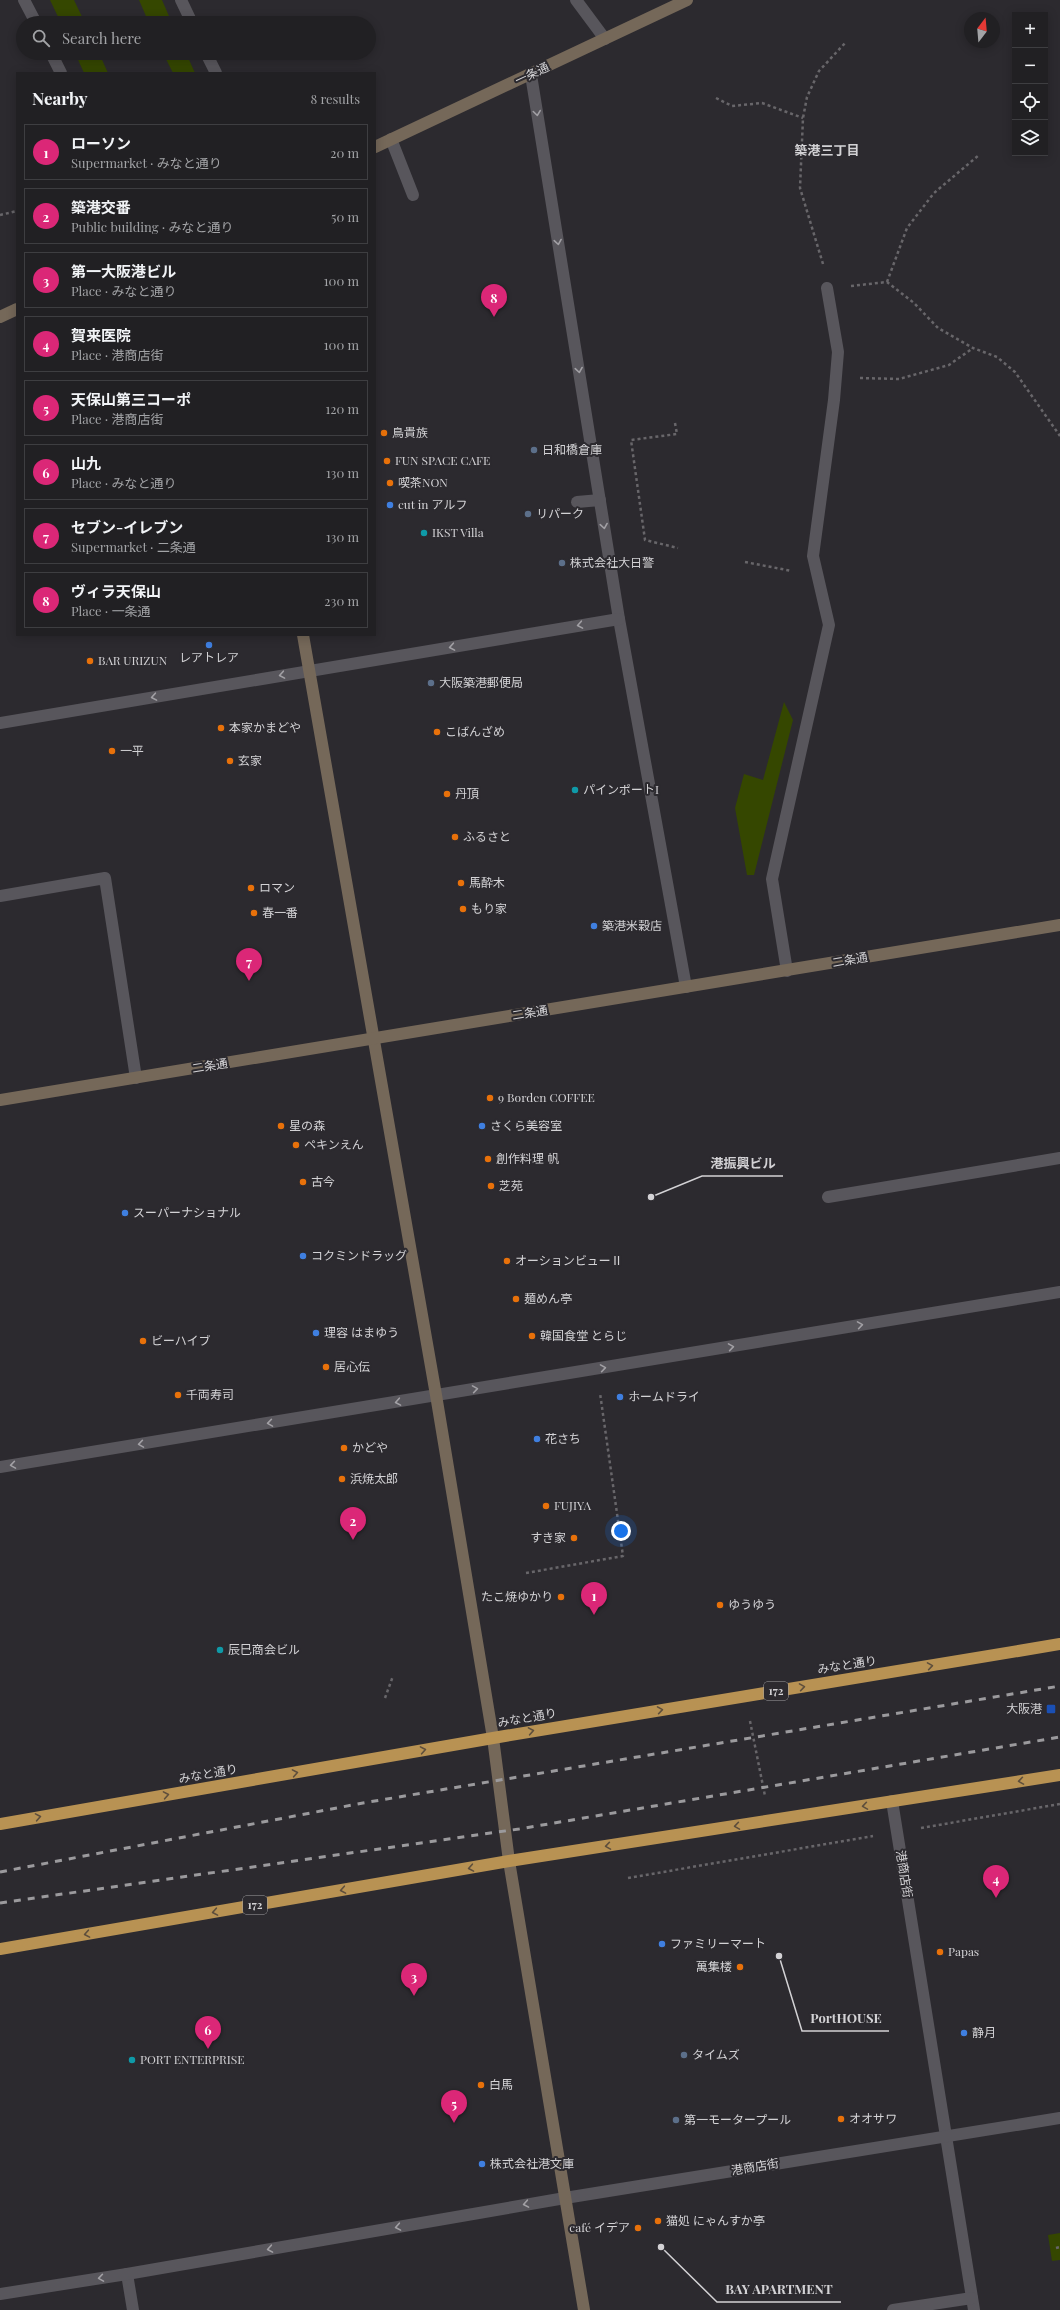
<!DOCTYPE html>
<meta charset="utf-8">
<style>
:root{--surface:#212023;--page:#29282b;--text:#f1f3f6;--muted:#a2a3a6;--line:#3e3e41;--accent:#db2777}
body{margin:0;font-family:"Playfair Display","Noto Sans JP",serif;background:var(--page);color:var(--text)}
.controls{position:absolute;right:12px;top:12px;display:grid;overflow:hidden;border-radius:0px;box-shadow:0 2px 10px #0003}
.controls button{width:36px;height:36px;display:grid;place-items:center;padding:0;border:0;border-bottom:1px solid var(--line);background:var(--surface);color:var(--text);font:20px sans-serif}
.compass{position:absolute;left:964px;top:12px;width:36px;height:36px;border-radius:50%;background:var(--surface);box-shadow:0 2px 10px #0003;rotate:16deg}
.you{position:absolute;left:621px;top:1531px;width:14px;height:14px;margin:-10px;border:3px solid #fff;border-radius:50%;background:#1a73e8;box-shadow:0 0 0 6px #1a73e833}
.badge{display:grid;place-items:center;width:26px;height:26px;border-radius:50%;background:var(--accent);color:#fff;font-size:13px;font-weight:700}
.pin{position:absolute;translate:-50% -33px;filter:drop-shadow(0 1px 2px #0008)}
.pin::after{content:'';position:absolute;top:21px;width:14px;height:12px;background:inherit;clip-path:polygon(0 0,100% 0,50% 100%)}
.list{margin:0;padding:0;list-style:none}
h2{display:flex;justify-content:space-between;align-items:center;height:52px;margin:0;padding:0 16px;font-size:17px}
h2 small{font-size:13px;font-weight:400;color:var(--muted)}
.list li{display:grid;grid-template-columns:26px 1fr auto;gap:12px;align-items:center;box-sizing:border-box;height:56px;margin:0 8px 8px;padding:0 8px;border:1px solid var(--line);border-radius:0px}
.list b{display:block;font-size:15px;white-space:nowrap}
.list p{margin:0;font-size:13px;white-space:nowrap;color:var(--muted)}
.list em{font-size:13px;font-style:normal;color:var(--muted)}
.icon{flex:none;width:22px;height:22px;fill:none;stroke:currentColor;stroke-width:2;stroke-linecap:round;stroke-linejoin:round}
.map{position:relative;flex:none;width:1060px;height:2310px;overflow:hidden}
.search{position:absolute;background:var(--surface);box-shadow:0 2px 10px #0003;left:16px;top:16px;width:360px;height:44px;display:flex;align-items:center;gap:10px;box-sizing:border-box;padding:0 14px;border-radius:22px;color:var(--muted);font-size:15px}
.panel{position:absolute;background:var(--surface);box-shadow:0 2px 10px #0003;left:16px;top:72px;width:360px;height:564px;border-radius:0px}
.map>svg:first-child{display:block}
</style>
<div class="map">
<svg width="1060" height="2310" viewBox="0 0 1060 2310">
<rect width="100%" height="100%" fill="#2c2a2f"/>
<g fill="#354700">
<path d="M50,0H74L85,23H61Z"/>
<path d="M139,0H162L172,23H149Z"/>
<path d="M75,53H99L108,73H84Z"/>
<path d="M163,53H186L195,73H173Z"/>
<path d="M784,702L793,720L754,875H747L735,808L744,774L763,780Z"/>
<path d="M1060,2233V2260L1052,2261L1048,2235Z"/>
</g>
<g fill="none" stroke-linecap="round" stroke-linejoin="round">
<g stroke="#68666a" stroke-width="2.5" stroke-dasharray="3 3" stroke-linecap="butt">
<path d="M716,98L732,106L762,103L803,118"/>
<path d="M0,215L17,211"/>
<path d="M823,264L800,188L803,118L807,97L819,71L846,42"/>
<path d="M887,282L907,228L934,193L979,155"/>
<path d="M851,286L887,282L914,303L938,328L973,348L997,357L1015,372L1060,436"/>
<path d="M860,378L899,379L949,365L973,348"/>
<path d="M675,423L677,434L631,440L645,540L678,548"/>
<path d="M745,562L792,571"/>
<path d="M526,1573L623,1556L600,1393"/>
<path d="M385,1698L393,1676"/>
<path d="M750,1721L765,1796"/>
<path d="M921,1828L1060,1804"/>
<path d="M628,1878L873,1836"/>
<path d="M1056,2248L1060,2247"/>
</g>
<g stroke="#58565c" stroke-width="12">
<path d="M391,139L413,195"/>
<path d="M577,502L600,500"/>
<path d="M787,971L772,879L829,625L813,556L834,400L838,352L827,288"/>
<path d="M828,1197L1060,1158"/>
</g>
<g stroke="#58565c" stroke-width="12">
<path d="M24,0L36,23"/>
<path d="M181,0L192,23"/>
<path d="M576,0L605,39"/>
<path d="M51,53L61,73"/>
<path d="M206,53L216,73"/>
<path d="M531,75L619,619L686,987"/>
<path d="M0,723L619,619"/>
<path d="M0,896L105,878L136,1078"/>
<path d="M0,1467L1060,1292"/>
<path d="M892,1801L974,2310"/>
<path d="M127,2274L133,2310"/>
<path d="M0,2294L127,2274L565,2198L1060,2118"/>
<path d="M893,2310L972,2298"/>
</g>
<g stroke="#756859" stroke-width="12">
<path d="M375,147L687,0"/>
<path d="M0,317L17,309"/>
<path d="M303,635L436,1395L493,1738L509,1861L584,2310"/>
<path d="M0,1100L1060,925"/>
</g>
<g stroke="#b89253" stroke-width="12">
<path d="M0,1824L493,1738L1060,1644"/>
<path d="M0,1949L509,1861L1060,1775"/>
</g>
<g stroke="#9b9a9d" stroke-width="3" stroke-dasharray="7 7" stroke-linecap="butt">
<path d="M0,1872L363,1803L1060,1686"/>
<path d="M0,1903L519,1829L1060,1737"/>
</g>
</g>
<defs><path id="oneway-chevron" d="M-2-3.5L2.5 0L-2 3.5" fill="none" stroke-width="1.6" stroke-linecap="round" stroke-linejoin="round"/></defs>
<g stroke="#a2a0a5">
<use href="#oneway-chevron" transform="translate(537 113) rotate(82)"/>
<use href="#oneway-chevron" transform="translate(558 242) rotate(81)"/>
<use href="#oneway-chevron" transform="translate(579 370) rotate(81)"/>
<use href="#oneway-chevron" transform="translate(604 526) rotate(81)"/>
<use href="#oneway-chevron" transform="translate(580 625) rotate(170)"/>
<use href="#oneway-chevron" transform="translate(452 647) rotate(170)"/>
<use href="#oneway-chevron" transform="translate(282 675) rotate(170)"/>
<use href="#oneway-chevron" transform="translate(154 697) rotate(170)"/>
<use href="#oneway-chevron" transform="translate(860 1325) rotate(-9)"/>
<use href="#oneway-chevron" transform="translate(731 1347) rotate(-9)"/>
<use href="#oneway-chevron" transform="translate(603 1368) rotate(-9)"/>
<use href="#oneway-chevron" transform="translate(475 1389) rotate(-9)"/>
<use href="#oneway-chevron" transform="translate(398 1402) rotate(170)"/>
<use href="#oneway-chevron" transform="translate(270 1423) rotate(171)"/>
<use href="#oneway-chevron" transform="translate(141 1444) rotate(171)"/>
<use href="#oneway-chevron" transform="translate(13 1465) rotate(171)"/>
<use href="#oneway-chevron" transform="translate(526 2204) rotate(170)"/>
<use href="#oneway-chevron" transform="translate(398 2227) rotate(170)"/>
<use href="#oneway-chevron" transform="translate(270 2249) rotate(170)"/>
<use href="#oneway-chevron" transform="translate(101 2278) rotate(171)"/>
</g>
<g stroke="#5d4e3c">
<use href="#oneway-chevron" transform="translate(930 1666) rotate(-9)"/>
<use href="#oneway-chevron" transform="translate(802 1687) rotate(-9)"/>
<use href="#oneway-chevron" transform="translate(660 1710) rotate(-9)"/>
<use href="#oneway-chevron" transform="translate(531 1731) rotate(-10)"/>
<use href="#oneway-chevron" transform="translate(423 1750) rotate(-10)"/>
<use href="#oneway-chevron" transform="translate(295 1773) rotate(-10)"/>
<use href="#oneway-chevron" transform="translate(1021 1781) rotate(171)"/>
<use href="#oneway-chevron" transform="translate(166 1795) rotate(-10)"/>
<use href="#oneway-chevron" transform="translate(865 1806) rotate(171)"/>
<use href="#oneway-chevron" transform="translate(38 1817) rotate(-10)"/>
<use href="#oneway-chevron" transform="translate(737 1826) rotate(171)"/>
<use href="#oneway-chevron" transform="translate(608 1846) rotate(171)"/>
<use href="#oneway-chevron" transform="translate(471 1868) rotate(170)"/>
<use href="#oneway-chevron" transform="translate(343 1890) rotate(170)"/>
<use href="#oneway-chevron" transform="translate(215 1912) rotate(170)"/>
<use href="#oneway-chevron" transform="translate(87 1934) rotate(170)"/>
</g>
<g fill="#e8710a" stroke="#2c2a2f" stroke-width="1.5">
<circle cx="384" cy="433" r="4"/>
<circle cx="387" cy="461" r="4"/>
<circle cx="390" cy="483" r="4"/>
<circle cx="90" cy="661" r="4"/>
<circle cx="221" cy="728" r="4"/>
<circle cx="437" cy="732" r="4"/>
<circle cx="112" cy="751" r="4"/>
<circle cx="230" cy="761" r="4"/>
<circle cx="447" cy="794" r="4"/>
<circle cx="455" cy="837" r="4"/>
<circle cx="461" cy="883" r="4"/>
<circle cx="251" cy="888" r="4"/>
<circle cx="463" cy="909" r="4"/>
<circle cx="254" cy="913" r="4"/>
<circle cx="490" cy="1098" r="4"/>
<circle cx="281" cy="1126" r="4"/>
<circle cx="296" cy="1145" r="4"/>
<circle cx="488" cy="1159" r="4"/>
<circle cx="303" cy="1182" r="4"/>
<circle cx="491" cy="1186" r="4"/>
<circle cx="507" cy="1261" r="4"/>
<circle cx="516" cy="1299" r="4"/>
<circle cx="532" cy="1336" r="4"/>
<circle cx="143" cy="1341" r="4"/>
<circle cx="326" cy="1367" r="4"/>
<circle cx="178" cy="1395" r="4"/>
<circle cx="344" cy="1448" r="4"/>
<circle cx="342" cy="1479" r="4"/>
<circle cx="546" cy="1506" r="4"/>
<circle cx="574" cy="1538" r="4"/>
<circle cx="561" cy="1597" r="4"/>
<circle cx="720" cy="1605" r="4"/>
<circle cx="940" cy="1952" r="4"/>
<circle cx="740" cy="1967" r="4"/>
<circle cx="481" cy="2085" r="4"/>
<circle cx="841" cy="2119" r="4"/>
<circle cx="658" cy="2221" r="4"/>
<circle cx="638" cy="2228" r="4"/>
</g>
<g fill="#5c6f8a" stroke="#2c2a2f" stroke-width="1.5">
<circle cx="534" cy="450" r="4"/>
<circle cx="528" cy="514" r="4"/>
<circle cx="562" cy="563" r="4"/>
<circle cx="431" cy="683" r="4"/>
<circle cx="684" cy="2055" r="4"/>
<circle cx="676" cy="2120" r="4"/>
</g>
<g fill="#3f7fe0" stroke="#2c2a2f" stroke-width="1.5">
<circle cx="390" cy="505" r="4"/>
<circle cx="209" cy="645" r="4"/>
<circle cx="594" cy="926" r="4"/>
<circle cx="482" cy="1126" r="4"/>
<circle cx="125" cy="1213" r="4"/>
<circle cx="303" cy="1256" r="4"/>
<circle cx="316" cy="1333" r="4"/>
<circle cx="620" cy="1397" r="4"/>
<circle cx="537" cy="1439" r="4"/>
<circle cx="662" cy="1944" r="4"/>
<circle cx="964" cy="2033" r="4"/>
<circle cx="482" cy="2164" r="4"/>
</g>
<g fill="#0f9aa8" stroke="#2c2a2f" stroke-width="1.5">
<circle cx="424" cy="533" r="4"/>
<circle cx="575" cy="790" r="4"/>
<circle cx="220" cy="1650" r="4"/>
<circle cx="132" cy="2060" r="4"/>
</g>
<rect fill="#1a4fb4" stroke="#2c2a2f" stroke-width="1.5" x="1046" y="1704" width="10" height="10" rx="2"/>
<g text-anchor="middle" stroke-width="4" stroke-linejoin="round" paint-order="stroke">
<g fill="#2c2a2f" stroke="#a1a0a3" stroke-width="1">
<rect x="764" y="1682" width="24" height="18" rx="3"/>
<rect x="243" y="1896" width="24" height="18" rx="3"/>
</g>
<g font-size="11" font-weight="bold" fill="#d3d2d5">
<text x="776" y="1695">172</text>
<text x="255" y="1909">172</text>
</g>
<g font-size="12" fill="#d3d2d5" stroke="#2c2a2f">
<text transform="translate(532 74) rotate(-25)" y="4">一条通</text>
<text transform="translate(850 960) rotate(-10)" y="4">二条通</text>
<text transform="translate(530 1013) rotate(-9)" y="4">二条通</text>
<text transform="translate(210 1066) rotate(-9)" y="4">二条通</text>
<text transform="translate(847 1665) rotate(-9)" y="4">みなと通り</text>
<text transform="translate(527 1718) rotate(-10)" y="4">みなと通り</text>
<text transform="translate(208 1774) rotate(-10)" y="4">みなと通り</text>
<text transform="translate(904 1874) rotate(81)" y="4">港商店街</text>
<text transform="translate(755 2167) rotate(-9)" y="4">港商店街</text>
</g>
<g font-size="12" fill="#d3d2d5" stroke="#2c2a2f" text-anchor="start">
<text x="392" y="437">鳥貴族</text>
<text x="542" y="454">日和橋倉庫</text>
<text x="395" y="465">FUN SPACE CAFE</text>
<text x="398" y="487">喫茶NON</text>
<text x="398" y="509">cut in アルフ</text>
<text x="536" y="518">リパーク</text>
<text x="432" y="537">IKST Villa</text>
<text x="570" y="567">株式会社大日警</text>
<text x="209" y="662" text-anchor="middle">レアトレア</text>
<text x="98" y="665">BAR URIZUN</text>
<text x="439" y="687">大阪築港郵便局</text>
<text x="229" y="732">本家かまどや</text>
<text x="445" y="736">こばんざめ</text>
<text x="120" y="755">一平</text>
<text x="238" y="765">玄家</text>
<text x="583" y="794">パインポートI</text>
<text x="455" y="798">丹頂</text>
<text x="463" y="841">ふるさと</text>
<text x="469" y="887">馬酔木</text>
<text x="259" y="892">ロマン</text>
<text x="471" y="913">もり家</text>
<text x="262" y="917">春一番</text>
<text x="602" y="930">築港米穀店</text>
<text x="498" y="1102">9 Borden COFFEE</text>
<text x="289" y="1130">星の森</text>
<text x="490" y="1130">さくら美容室</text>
<text x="304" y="1149">ペキンえん</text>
<text x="496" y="1163">創作料理 帆</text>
<text x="311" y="1186">古今</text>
<text x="499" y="1190">芝苑</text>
<text x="133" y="1217">スーパーナショナル</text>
<text x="311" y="1260">コクミンドラッグ</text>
<text x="515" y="1265">オーションビューⅡ</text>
<text x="524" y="1303">麺めん亭</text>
<text x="324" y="1337">理容 はまゆう</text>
<text x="540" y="1340">韓国食堂 とらじ</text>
<text x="151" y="1345">ビーハイブ</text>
<text x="334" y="1371">居心伝</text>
<text x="186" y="1399">千両寿司</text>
<text x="628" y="1401">ホームドライ</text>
<text x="545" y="1443">花さち</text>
<text x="352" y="1452">かどや</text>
<text x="350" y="1483">浜焼太郎</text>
<text x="554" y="1510">FUJIYA</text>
<text x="566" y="1542" text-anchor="end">すき家</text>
<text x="553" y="1601" text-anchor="end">たこ焼ゆかり</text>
<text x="728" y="1609">ゆうゆう</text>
<text x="228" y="1654">辰巳商会ビル</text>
<text x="1042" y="1713" text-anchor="end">大阪港</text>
<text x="670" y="1948">ファミリーマート</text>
<text x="948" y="1956">Papas</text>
<text x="732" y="1971" text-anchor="end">萬集楼</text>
<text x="972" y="2037">静月</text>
<text x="692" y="2059">タイムズ</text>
<text x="140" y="2064">PORT ENTERPRISE</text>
<text x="489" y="2089">白馬</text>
<text x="849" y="2123">オオサワ</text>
<text x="684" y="2124">第一モータープール</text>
<text x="490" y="2168">株式会社港文庫</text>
<text x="666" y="2225">猫処 にゃんすか亭</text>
<text x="630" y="2232" text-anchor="end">café イデア</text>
</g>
<g font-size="13" font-weight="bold" fill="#d3d2d5" stroke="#2c2a2f">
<text x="827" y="155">築港三丁目</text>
</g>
</g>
<path fill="none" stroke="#d3d2d5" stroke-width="1.5" d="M651 1197L702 1176H783M779 1956L802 2031H889M661 2247L717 2302H841"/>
<g fill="#d3d2d5" stroke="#2c2a2f" stroke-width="1.5">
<circle cx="651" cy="1197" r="4"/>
<circle cx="779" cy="1956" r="4"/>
<circle cx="661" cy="2247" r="4"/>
</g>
<g font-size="13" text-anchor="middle" font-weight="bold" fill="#d3d2d5" stroke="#2c2a2f" stroke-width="4" stroke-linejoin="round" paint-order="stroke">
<text x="743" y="1168">港振興ビル</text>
<text x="846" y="2023">PortHOUSE</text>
<text x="779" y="2294">BAY APARTMENT</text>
</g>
</svg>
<div class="controls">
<button>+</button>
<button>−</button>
<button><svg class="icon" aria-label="locate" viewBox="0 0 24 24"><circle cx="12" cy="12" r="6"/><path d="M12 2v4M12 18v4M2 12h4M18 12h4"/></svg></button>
<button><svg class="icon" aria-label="layers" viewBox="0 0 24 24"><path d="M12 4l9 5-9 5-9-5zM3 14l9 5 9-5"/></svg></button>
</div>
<svg class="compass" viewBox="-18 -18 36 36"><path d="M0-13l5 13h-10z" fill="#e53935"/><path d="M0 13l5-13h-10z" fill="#a2a3a6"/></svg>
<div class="you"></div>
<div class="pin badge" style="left:594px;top:1615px">1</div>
<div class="pin badge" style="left:353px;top:1540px">2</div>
<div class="pin badge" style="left:414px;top:1996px">3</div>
<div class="pin badge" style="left:996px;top:1898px">4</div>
<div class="pin badge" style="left:454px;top:2123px">5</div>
<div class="pin badge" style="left:208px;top:2049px">6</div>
<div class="pin badge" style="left:249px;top:981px">7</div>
<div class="pin badge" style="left:494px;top:317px">8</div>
<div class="search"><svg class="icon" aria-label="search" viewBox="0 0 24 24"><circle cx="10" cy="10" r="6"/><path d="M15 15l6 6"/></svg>Search here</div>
<section class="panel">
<h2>Nearby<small>8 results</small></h2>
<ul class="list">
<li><span class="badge">1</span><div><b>ローソン</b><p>Supermarket · みなと通り</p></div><em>20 m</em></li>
<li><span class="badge">2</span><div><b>築港交番</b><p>Public building · みなと通り</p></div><em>50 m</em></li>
<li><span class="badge">3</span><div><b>第一大阪港ビル</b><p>Place · みなと通り</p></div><em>100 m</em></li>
<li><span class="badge">4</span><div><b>賀来医院</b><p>Place · 港商店街</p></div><em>100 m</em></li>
<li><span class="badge">5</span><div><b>天保山第三コーポ</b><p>Place · 港商店街</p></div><em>120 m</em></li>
<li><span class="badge">6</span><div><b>山九</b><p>Place · みなと通り</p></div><em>130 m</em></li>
<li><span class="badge">7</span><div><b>セブン-イレブン</b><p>Supermarket · 二条通</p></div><em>130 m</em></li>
<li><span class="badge">8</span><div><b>ヴィラ天保山</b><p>Place · 一条通</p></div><em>230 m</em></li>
</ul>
</section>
</div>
